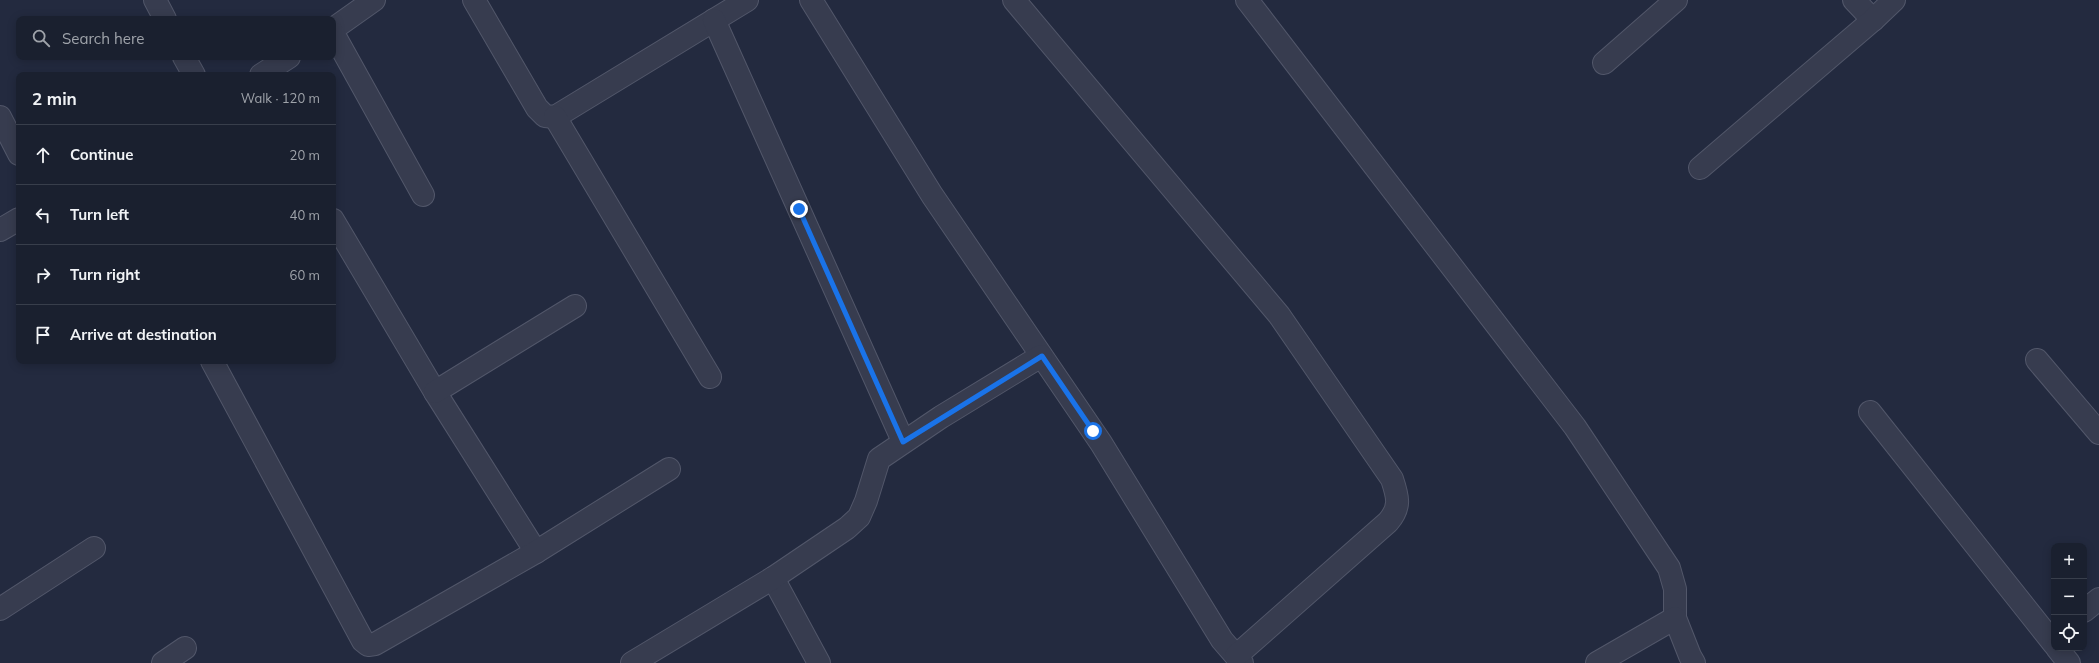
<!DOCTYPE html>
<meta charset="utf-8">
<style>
:root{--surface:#1a202f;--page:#272d3b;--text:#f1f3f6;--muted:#9fa3aa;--line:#383e4b}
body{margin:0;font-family:Mulish,sans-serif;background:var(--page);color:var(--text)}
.controls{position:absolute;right:12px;bottom:12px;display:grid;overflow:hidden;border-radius:8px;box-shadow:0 2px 10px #0003}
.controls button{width:36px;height:36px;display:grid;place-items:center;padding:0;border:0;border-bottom:1px solid var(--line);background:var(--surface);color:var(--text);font:20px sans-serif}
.stop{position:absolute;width:12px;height:12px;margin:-9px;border:3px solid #1a73e8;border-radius:50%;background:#fff}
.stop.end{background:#1a73e8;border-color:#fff;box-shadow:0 1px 4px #0008}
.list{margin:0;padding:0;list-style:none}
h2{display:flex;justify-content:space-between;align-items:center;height:52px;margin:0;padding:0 16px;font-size:17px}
h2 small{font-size:13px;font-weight:400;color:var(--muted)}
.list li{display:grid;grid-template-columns:26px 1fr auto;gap:12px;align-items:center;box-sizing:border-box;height:60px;padding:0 16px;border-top:1px solid var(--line)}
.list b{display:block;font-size:15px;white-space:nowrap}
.list em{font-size:13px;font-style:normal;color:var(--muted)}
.icon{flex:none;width:22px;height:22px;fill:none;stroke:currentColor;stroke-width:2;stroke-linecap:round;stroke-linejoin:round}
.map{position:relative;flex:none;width:2099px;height:663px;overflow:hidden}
.search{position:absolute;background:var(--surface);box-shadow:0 2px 10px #0003;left:16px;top:16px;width:320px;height:44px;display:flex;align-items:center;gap:10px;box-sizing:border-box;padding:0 14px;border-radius:8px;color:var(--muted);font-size:15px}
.panel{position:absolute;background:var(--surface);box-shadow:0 2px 10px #0003;left:16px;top:72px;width:320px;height:292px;border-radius:8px}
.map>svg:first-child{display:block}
</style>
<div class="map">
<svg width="2099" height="663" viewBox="0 0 2099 663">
<rect width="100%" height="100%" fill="#232a3f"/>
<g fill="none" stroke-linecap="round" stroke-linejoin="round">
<g stroke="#52576a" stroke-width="24">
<g id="minor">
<path d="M155,0L165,19"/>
<path d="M474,0L537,108L545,116L555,117L747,0"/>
<path d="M811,0L932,195L1101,443L1222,640L1242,663"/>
<path d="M1014,0L1279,315L1392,479C1398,497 1401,507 1388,522L1236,656"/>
<path d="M1247,0L1575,427L1669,568L1675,589V618"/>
<path d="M1854,0L1873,20"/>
<path d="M714,20L903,441"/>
<path d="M333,29L374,0"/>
<path d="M333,33L423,195"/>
<path d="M184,57L194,75"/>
<path d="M1604,63L1676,0"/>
<path d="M261,75L289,57"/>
<path d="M0,117L19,154"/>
<path d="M555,117L710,377"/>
<path d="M1700,168L1873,20L1894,0"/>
<path d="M333,220L435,392L536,552"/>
<path d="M0,230L19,219"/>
<path d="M2037,360L2099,433"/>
<path d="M212,361L363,641L368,645L375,644L536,552L669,469"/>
<path d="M435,392L575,306"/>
<path d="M1870,412L2054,644"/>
<path d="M773,578L819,663"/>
<path d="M0,609L94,548"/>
<path d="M2084,611L2099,599"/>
<path d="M2057,648L2069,663"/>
<path d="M163,663L185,648"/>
<path d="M632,663L773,578L847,528L859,517L866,501L879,459L941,417L1041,356"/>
<path d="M1597,663L1675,618L1690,656L1694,663"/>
</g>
</g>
<use href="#minor" stroke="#373c4f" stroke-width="22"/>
</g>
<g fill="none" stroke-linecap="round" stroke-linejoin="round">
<path stroke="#1a73e8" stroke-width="5" d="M799,209L903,442L1042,356L1093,431"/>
</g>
</svg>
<div class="controls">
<button>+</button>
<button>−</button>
<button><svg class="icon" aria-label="locate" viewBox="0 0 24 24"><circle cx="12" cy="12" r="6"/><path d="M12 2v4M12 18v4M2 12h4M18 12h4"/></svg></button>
</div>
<div class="stop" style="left:1093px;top:431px"></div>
<div class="stop end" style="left:799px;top:209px"></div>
<div class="search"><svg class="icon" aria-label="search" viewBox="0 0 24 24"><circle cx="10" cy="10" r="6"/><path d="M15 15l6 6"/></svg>Search here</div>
<section class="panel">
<h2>2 min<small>Walk · 120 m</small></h2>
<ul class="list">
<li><svg class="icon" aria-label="ahead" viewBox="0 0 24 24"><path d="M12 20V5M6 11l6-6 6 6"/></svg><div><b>Continue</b></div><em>20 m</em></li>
<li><svg class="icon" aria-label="left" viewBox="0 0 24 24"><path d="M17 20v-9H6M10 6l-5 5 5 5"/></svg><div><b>Turn left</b></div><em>40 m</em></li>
<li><svg class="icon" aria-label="right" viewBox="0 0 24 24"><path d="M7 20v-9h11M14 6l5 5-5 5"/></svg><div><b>Turn right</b></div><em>60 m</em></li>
<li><svg class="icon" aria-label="arrive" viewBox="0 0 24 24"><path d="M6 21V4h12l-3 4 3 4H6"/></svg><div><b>Arrive at destination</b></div></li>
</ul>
</section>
</div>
